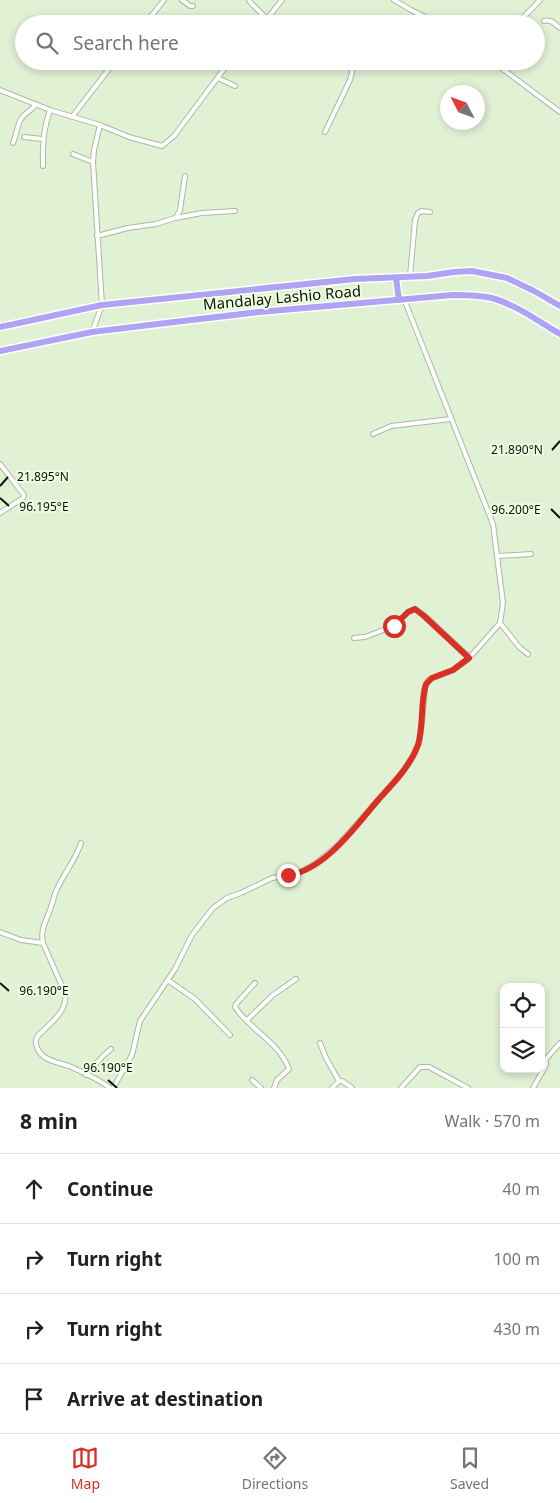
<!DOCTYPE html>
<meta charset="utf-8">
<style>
:root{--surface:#fff;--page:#f2f2f2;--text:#202124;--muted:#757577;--line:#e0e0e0;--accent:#d93025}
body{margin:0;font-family:"Noto Sans",sans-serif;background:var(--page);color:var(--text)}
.controls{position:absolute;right:15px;bottom:15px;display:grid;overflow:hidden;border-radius:10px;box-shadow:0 2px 8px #0003}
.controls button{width:45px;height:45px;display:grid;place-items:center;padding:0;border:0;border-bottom:1px solid var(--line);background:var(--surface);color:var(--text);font:25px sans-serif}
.compass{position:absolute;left:440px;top:85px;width:45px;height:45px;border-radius:50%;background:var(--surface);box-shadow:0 2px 8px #0003;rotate:312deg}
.stop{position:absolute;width:15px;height:15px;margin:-11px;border:4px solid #d93025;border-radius:50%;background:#fff}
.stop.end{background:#d93025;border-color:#fff;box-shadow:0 1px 5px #0008}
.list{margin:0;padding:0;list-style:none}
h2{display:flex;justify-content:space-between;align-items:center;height:65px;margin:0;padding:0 20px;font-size:21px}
h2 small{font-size:16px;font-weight:400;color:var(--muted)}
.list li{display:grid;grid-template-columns:32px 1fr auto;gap:15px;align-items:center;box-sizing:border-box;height:70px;padding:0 20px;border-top:1px solid var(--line)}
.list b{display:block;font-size:19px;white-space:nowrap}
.list em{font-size:16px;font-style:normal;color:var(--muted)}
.icon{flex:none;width:28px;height:28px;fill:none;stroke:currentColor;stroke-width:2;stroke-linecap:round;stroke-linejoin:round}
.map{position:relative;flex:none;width:560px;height:1088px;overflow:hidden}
.search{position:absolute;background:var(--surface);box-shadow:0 2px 8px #0003;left:15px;right:15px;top:15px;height:55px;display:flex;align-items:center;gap:12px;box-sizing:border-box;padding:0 18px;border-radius:28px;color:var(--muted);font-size:19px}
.sheet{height:345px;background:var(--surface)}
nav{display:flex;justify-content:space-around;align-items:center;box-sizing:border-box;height:70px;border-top:1px solid var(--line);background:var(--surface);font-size:14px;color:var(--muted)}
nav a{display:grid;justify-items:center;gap:2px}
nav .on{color:var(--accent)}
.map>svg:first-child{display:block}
</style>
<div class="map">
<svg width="560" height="1088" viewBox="0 0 560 1088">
<rect width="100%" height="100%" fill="#e1f1d4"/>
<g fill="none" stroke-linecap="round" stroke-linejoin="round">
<g stroke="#abba9e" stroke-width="6">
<g id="minor">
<path d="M182,0L190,6H193"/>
<path d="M249,0L251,3L269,21L274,24"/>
<path d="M394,0L411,10L439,24"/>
<path d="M544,21C551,19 554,23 560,28"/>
<path d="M145,24L164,0"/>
<path d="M263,24L282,0"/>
<path d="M366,24L367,20"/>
<path d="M517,24L540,0"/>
<path d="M108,61L110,68"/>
<path d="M492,61L560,112"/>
<path d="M218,78L235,86"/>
<path d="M0,90L50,110L100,125"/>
<path d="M72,117L115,61"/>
<path d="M325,132L350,80L352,72L351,61"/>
<path d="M24,137L42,139"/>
<path d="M13,143C16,136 18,123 21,119C25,112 31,112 36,104"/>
<path d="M73,154L93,162"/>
<path d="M43,166C42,146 43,129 50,110"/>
<path d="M176,218L180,210L185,176"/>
<path d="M97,236L128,228L156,224L175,218L202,213L235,211"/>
<path d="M410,277L415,220L418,213L422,211L430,212"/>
<path d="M92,332L102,305L93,162L94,150L100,125L129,137L162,146L174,136L230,61"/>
<path d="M373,434L391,426L451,419"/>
<path d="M0,464L24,495L23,498L0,513"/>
<path d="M498,556L531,554"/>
<path d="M500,623L520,648L528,654"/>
<path d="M354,638L365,637L394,626L408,612L415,609L424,615L469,657"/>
<path d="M81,843C76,859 65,872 58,887C54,894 53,902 50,910C46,921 40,930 43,943L65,993C68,1009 54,1020 43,1031C40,1033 37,1036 36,1040C35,1044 38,1051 41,1054C47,1061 60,1063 69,1066C82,1072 99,1079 110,1088"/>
<path d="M0,932L21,940L43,943"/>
<path d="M169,981L195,999L230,1035"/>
<path d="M255,983L236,1004L235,1007C250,1030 279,1042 289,1069L277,1080L274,1088"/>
<path d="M247,1020L273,995L296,979"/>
<path d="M320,1043L326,1058L339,1081"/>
<path d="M86,1075L103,1056L111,1049"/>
<path d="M252,1080L261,1088"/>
<path d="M113,1088L132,1055L140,1021L175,969L192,935L213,908L227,898L241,893L272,878L297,874L316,863L337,846L399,777L413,756L419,743L422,722L425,688L428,680L453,670L467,660L479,647L500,623L503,603L493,524L404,299"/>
<path d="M332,1088L339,1081H342L352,1088"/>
<path d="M401,1088L420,1067H429L468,1088"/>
<path d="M533,1088L546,1065V1059L560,1043"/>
</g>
</g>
<g stroke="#fff" stroke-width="9">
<g id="trunk">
<path d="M396,278L399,300"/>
<path d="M0,327L102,305L355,279L427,276L454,272L472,271L507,278L534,291L560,306"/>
<path d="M0,351L92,332L166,323L259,312L453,295C466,295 479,295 492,298C516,305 538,321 560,334"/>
</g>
</g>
<use href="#minor" stroke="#fff" stroke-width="4"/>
<use href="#trunk" stroke="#aea4f3" stroke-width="6"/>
</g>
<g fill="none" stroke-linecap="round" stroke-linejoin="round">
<path stroke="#d93025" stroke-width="6" d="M288,875C324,871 356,826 378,800C393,783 410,767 418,745C424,725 420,703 426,684L432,678L453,670L469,658L424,616L415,609L408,612L394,626"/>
</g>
<path fill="none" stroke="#0d1208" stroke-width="2" d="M552,450L560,441M0,486L8,477M0,498L9,506M551,509L560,518M0,983L9,991M108,1080L117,1088"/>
<g text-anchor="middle" stroke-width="4" stroke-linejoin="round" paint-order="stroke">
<g font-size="15" fill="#0d1208" stroke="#eefee1">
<text transform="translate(282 298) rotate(-5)" y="5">Mandalay Lashio Road</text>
</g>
</g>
<g font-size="12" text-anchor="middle" fill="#0d1208" stroke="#eefee1" stroke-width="4" stroke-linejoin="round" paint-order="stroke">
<text x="517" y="454">21.890°N</text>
<text x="43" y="481">21.895°N</text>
<text x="44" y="511">96.195°E</text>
<text x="516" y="514">96.200°E</text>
<text x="44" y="995">96.190°E</text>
<text x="108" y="1072">96.190°E</text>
</g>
</svg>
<div class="controls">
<button><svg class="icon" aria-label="locate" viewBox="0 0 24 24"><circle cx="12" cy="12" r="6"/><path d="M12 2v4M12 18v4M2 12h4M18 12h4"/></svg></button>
<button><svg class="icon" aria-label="layers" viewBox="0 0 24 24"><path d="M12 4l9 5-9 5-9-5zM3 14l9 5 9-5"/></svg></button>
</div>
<svg class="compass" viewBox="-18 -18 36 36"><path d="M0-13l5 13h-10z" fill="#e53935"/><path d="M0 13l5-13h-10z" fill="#757577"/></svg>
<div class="stop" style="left:394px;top:626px"></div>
<div class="stop end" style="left:288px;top:875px"></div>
<div class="search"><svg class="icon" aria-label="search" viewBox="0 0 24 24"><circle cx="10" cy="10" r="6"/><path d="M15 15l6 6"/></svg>Search here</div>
</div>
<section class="sheet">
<h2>8 min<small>Walk · 570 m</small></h2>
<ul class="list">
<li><svg class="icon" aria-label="ahead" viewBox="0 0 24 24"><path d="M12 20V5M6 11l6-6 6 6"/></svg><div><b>Continue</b></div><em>40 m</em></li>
<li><svg class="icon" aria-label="right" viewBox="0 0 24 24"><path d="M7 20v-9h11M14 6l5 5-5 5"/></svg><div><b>Turn right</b></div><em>100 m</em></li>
<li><svg class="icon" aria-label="right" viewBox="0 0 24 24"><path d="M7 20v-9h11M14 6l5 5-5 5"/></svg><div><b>Turn right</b></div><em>430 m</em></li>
<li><svg class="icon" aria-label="arrive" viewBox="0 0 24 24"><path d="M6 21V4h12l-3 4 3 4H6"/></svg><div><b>Arrive at destination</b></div></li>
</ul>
</section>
<nav>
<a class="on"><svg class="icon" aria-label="map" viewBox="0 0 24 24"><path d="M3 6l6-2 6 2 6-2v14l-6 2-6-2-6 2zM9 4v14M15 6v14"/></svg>Map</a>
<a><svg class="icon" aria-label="directions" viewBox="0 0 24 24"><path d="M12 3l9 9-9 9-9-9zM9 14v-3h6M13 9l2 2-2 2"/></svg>Directions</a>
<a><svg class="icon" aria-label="saved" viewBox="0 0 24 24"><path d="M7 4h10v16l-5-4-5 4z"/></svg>Saved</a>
</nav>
